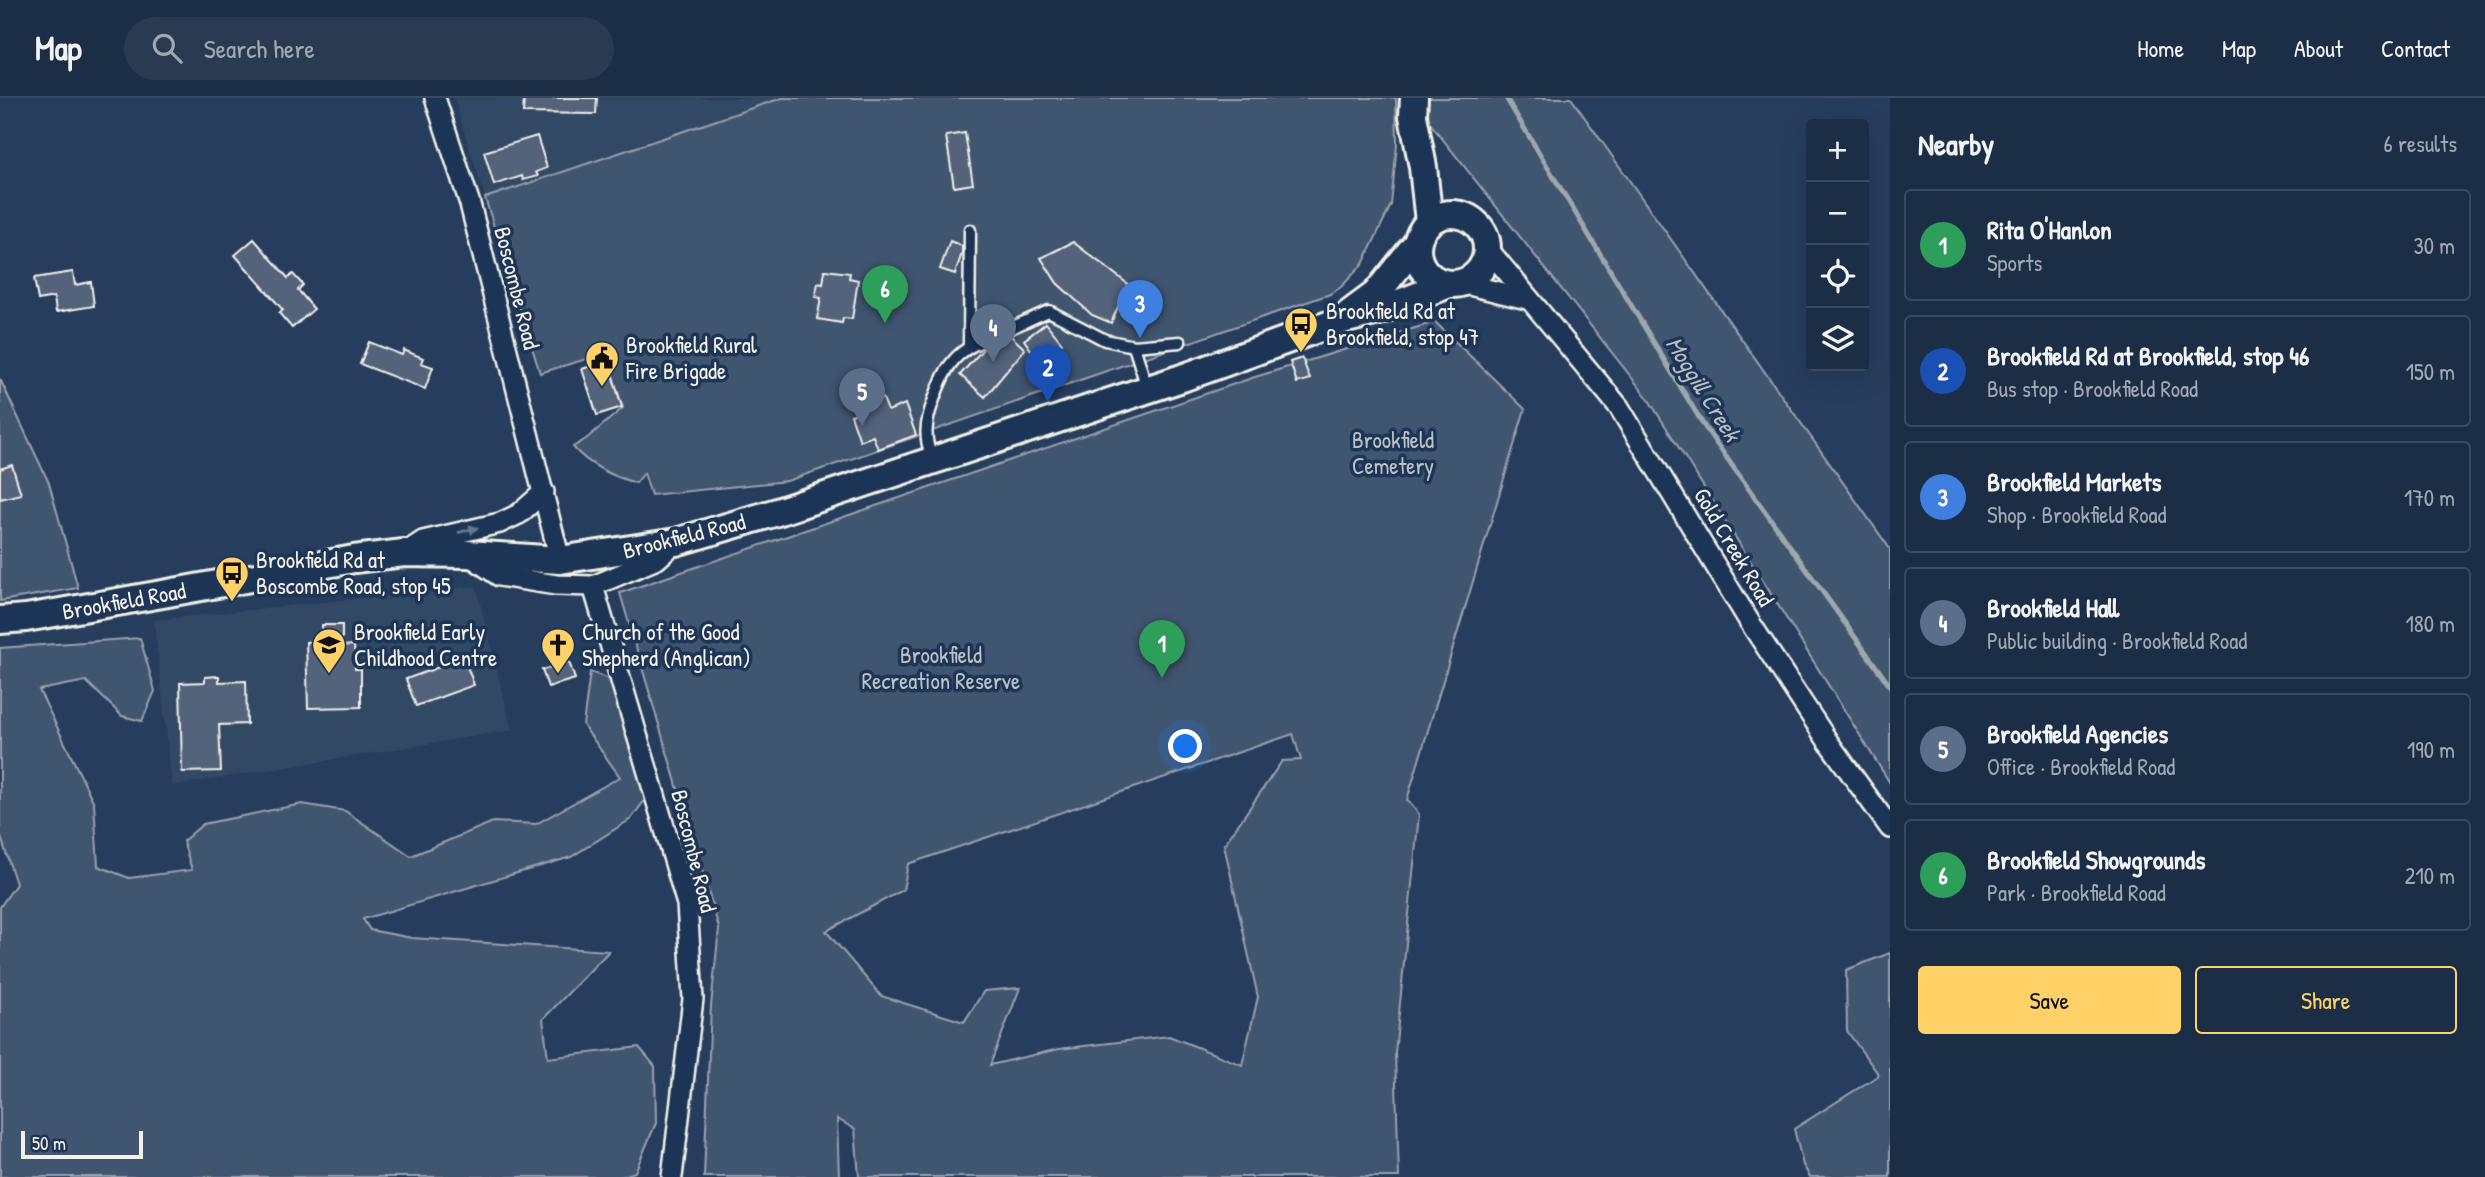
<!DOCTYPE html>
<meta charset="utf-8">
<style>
:root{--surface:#1c2e46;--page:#293a51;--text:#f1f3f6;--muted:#a0a8b3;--line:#3a4a5f;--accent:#ffd166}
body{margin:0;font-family:"Patrick Hand",sans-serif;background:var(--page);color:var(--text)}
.controls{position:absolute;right:21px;top:21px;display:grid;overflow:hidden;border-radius:7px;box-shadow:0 7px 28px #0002}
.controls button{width:63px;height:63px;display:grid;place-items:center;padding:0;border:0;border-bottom:2px solid var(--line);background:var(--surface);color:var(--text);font:35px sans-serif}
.scale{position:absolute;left:21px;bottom:18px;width:122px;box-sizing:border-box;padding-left:7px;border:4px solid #f4f1e8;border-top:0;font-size:19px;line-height:24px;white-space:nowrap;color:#f4f1e8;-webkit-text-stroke:5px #1d3557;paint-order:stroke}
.you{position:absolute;left:1186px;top:649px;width:24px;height:24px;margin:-18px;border:5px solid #fff;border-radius:50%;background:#1a73e8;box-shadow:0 0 0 10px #1a73e833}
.badge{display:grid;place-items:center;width:46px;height:46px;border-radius:50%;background:var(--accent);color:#fff;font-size:23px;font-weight:700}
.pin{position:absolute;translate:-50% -58px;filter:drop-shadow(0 2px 4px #0008)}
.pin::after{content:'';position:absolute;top:37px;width:24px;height:21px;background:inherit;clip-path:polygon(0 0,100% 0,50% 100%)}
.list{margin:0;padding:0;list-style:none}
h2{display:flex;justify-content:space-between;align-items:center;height:91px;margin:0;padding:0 28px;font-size:30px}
h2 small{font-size:23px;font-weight:400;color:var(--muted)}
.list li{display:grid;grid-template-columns:46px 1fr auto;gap:21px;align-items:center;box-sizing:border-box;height:112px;margin:0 14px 14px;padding:0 14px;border:2px solid var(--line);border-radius:7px}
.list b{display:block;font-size:26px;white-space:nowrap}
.list p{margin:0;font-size:23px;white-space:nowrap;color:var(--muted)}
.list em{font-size:23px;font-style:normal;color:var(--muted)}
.actions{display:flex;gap:14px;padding:21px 28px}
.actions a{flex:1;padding:16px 0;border:2px solid var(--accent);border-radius:7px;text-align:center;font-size:24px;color:var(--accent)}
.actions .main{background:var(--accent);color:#111}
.icon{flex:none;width:38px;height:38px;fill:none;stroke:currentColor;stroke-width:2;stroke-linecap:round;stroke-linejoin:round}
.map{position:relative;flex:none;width:1890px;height:1079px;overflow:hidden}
header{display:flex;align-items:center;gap:42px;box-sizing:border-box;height:98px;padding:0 35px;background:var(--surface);border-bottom:2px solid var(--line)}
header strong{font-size:33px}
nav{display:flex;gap:38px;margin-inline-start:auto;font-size:24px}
.search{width:490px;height:63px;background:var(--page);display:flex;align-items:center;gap:18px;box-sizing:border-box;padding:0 24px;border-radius:38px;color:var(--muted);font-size:26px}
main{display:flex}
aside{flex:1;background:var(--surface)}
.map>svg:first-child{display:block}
</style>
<header>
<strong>Map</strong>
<div class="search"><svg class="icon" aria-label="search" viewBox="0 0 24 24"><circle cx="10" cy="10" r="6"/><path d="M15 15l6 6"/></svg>Search here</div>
<nav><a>Home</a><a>Map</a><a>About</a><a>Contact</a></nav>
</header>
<main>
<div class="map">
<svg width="1890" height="1079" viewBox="0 0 1890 1079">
<rect width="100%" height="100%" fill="#263d5d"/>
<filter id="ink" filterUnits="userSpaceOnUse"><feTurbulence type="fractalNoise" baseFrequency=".0143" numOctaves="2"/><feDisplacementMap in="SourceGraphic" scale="14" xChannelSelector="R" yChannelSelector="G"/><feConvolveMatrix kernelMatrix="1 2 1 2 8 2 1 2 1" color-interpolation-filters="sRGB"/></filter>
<g filter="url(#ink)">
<g fill="#334966">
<path d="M454,0H782L485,100Z"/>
<path d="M476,488L512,632L172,688L154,522Z"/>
</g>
<g fill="#40546f" stroke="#9aa2ac" stroke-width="2" fill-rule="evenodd">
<path d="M782,0H1396L1397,46L1391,107L1363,166L1341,189L1330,196L787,383L651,397L644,375L636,385C614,379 588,367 573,349L586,341L623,310L606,255L540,275L485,100Z"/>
<path d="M1426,0H1571L1890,451V685L1647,299L1422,15Z"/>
<path d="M1435,224L1525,311L1407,702L1419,716L1395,955L1399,1079H859L855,1031L837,1021L839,1079H704L711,908L719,830L620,495L1255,279ZM1293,636L1301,662L1282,663L1224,747L1258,899L1242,967L1169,938L1059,951L990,967L1020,890L984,893L964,924L881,898L826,833L903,792L908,766Z"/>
<path d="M0,281L49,385L78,490L0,503Z"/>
<path d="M140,540L155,593L142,623L122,618L86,583L39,592L94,705L98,768L129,780L192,772L183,743L203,726L302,706L345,713L411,758L493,724L536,726L620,679L583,627L590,574L612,582L647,699L631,721L571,759L363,821L370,832L412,840L609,853L543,921L548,960L639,949L655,968L656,1025L635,1074L621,1079H0V809L16,786L0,736V550Z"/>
<path d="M1890,855V1079H1810L1803,1067L1794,1031L1879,977L1847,933L1846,872Z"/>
</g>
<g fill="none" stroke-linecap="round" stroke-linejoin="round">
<path stroke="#9fa7ae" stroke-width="5" d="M1506,0L1706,331L1890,588"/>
</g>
<g fill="#52647b" stroke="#f4f1e8" stroke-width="2">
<path d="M524,0H597L596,16L523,15Z"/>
<path d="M965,35L973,86L954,89L946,38Z"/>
<path d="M537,38L547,70L536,74L538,78L523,82L522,78L494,87L484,54Z"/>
<path d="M254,141L288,180L293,176L303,187L298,192L314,211L292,230L279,215L283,212L235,157Z"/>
<path d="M950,143L962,148V155L955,176L940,171Z"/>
<path d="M1073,144L1128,186L1111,225L1092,217L1057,185L1041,160Z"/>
<path d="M825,172L850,175L849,180L858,182L852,221L843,220L842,225L817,221L821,200L815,199L818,185L823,186Z"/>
<path d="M73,174L75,187L91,184L94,208L56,214L54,199L38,202L34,180Z"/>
<path d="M1046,225L1062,245L1039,263L1024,242Z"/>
<path d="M1011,238L1025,251L985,299L960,277L983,251L995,245L997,247Z"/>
<path d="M369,244L402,257L404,252L423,260L421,265L433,269L425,291L360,266Z"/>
<path d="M1302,260L1310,281L1297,285L1290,264Z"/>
<path d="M608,263L622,309L597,317L582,271Z"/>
<path d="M883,300L888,313L905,306L916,337L878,351L873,338L860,343L851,317L864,313L863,308Z"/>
<path d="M12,367L21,396L0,401V371Z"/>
<path d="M322,527H342V548L354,547L355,571H361V609L308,610L306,544L322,543Z"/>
<path d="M464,560L474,587L416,608L406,581Z"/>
<path d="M569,564L575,581L548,589L542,572Z"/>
<path d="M219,578V584L246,583L247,626L219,627L221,673L182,674L180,585L205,584V579Z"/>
</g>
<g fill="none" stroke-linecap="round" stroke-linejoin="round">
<g stroke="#f4f1e8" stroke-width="15">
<g id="lane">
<path d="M969,247L970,132"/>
<path d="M1134,248L1180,244"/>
<path d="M932,361C924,340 925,326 933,304C948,261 957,252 1000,235C1016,228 1032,220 1049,213L1105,242L1134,248L1147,290"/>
</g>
</g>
<g stroke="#f4f1e8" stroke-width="24">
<g id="street">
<path d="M435,0L470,106L560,462"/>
<path d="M1488,151L1619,309L1749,523L1829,645L1890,730"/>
<path d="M1461,185L1527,201"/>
<path d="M405,455L423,443L500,425L519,416L544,394"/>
<path d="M467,456L499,478L556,487L593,488L657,461L676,444"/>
<path d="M593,488L687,806L693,901L672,1079"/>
</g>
</g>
<g stroke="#f4f1e8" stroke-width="32">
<g id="secondary">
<path d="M1414,0L1413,18L1423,69L1429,124"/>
<circle cx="1452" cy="151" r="35"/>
<path d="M1349,216L1376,196L1417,145"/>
<path d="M0,522L26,520L168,495L354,461L404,455L467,456L560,462L676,444L777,414L1182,280L1342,222L1379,213L1449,186"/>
</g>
</g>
<use href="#lane" stroke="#1d3557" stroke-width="10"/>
<use href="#street" stroke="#1d3557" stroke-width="19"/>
<use href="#secondary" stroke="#1d3557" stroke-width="26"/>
</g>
<defs><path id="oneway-solid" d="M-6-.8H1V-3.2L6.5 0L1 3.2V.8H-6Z" transform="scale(1.75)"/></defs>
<use fill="#68778a" href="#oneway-solid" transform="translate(468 432) rotate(-14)"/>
</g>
<defs>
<g id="bus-pin" transform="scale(1.75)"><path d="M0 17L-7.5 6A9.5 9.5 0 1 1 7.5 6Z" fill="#ffd166" stroke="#1d3557"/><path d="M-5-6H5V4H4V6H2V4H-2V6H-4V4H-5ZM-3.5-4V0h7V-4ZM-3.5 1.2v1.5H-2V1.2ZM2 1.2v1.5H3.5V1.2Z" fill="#111"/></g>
<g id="civic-pin" transform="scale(1.75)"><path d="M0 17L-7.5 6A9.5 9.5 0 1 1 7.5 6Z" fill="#ffd166" stroke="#1d3557"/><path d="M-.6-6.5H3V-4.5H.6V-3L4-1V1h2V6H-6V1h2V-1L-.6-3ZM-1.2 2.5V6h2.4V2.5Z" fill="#111"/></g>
<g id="school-pin" transform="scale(1.75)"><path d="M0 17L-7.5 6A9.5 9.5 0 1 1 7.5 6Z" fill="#ffd166" stroke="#1d3557"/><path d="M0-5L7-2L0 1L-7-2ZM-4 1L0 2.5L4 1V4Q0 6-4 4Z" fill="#111"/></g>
<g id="church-pin" transform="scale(1.75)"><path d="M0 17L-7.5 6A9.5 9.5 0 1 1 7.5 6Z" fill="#ffd166" stroke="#1d3557"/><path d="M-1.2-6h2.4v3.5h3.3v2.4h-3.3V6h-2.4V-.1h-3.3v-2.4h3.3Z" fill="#111"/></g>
</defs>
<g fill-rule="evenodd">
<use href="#bus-pin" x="1301" y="226"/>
<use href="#civic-pin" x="602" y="260"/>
<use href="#bus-pin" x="232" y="475"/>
<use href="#school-pin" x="329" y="547"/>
<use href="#church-pin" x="558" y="547"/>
</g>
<g text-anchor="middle" stroke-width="7" stroke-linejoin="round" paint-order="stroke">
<g font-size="23" fill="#f4f1e8" stroke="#1d3557">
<text transform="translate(517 190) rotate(76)" y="8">Boscombe Road</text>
<text transform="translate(684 438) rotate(-14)" y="8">Brookfield Road</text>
<text transform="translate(1734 449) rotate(59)" y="8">Gold Creek Road</text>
<text transform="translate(124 503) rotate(-10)" y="8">Brookfield Road</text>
<text transform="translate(694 753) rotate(76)" y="8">Boscombe Road</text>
</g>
<g font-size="23" fill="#f4f1e8" stroke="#1d3557" text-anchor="start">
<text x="1326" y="221">Brookfield Rd at<tspan x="1326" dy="26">Brookfield, stop 47</tspan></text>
<text x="626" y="255">Brookfield Rural<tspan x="626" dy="26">Fire Brigade</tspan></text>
<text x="256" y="470">Brookfield Rd at<tspan x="256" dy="26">Boscombe Road, stop 45</tspan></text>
<text x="354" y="542">Brookfield Early<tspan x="354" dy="26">Childhood Centre</tspan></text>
<text x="582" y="542">Church of the Good<tspan x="582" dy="26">Shepherd (Anglican)</tspan></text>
</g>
<g font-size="23" fill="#bec2c4" stroke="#1d3557">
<text x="1393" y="350">Brookfield<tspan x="1393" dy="26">Cemetery</tspan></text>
<text x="941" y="565">Brookfield<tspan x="941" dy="26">Recreation Reserve</tspan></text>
</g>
<g font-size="24" font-style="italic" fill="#bcbfc2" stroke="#1d3557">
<text transform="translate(1703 291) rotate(58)" y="8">Moggill Creek</text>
</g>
</g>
</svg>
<div class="controls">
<button>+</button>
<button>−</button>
<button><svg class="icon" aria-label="locate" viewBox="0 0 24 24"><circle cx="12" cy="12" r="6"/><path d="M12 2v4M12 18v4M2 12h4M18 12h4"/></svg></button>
<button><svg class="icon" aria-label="layers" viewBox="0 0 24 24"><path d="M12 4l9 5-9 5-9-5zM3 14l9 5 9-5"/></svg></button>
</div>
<div class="scale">50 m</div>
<div class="you"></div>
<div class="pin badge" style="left:1162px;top:580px;background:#2e9e5b">1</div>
<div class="pin badge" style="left:1048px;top:304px;background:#1a4fb4">2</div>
<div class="pin badge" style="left:1140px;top:240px;background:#3f7fe0">3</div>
<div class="pin badge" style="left:993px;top:264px;background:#5c6f8a">4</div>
<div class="pin badge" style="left:862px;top:328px;background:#5c6f8a">5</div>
<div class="pin badge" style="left:885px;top:225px;background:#2e9e5b">6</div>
</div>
<aside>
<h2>Nearby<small>6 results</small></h2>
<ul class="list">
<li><span class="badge" style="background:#2e9e5b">1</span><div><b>Rita O'Hanlon</b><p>Sports</p></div><em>30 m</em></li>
<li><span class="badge" style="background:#1a4fb4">2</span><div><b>Brookfield Rd at Brookfield, stop 46</b><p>Bus stop · Brookfield Road</p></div><em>150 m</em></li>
<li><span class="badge" style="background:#3f7fe0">3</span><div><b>Brookfield Markets</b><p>Shop · Brookfield Road</p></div><em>170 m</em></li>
<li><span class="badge" style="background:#5c6f8a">4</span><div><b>Brookfield Hall</b><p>Public building · Brookfield Road</p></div><em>180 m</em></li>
<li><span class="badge" style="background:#5c6f8a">5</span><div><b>Brookfield Agencies</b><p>Office · Brookfield Road</p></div><em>190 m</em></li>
<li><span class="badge" style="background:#2e9e5b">6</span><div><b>Brookfield Showgrounds</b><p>Park · Brookfield Road</p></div><em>210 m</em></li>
</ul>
<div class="actions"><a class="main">Save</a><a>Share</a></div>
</aside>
</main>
